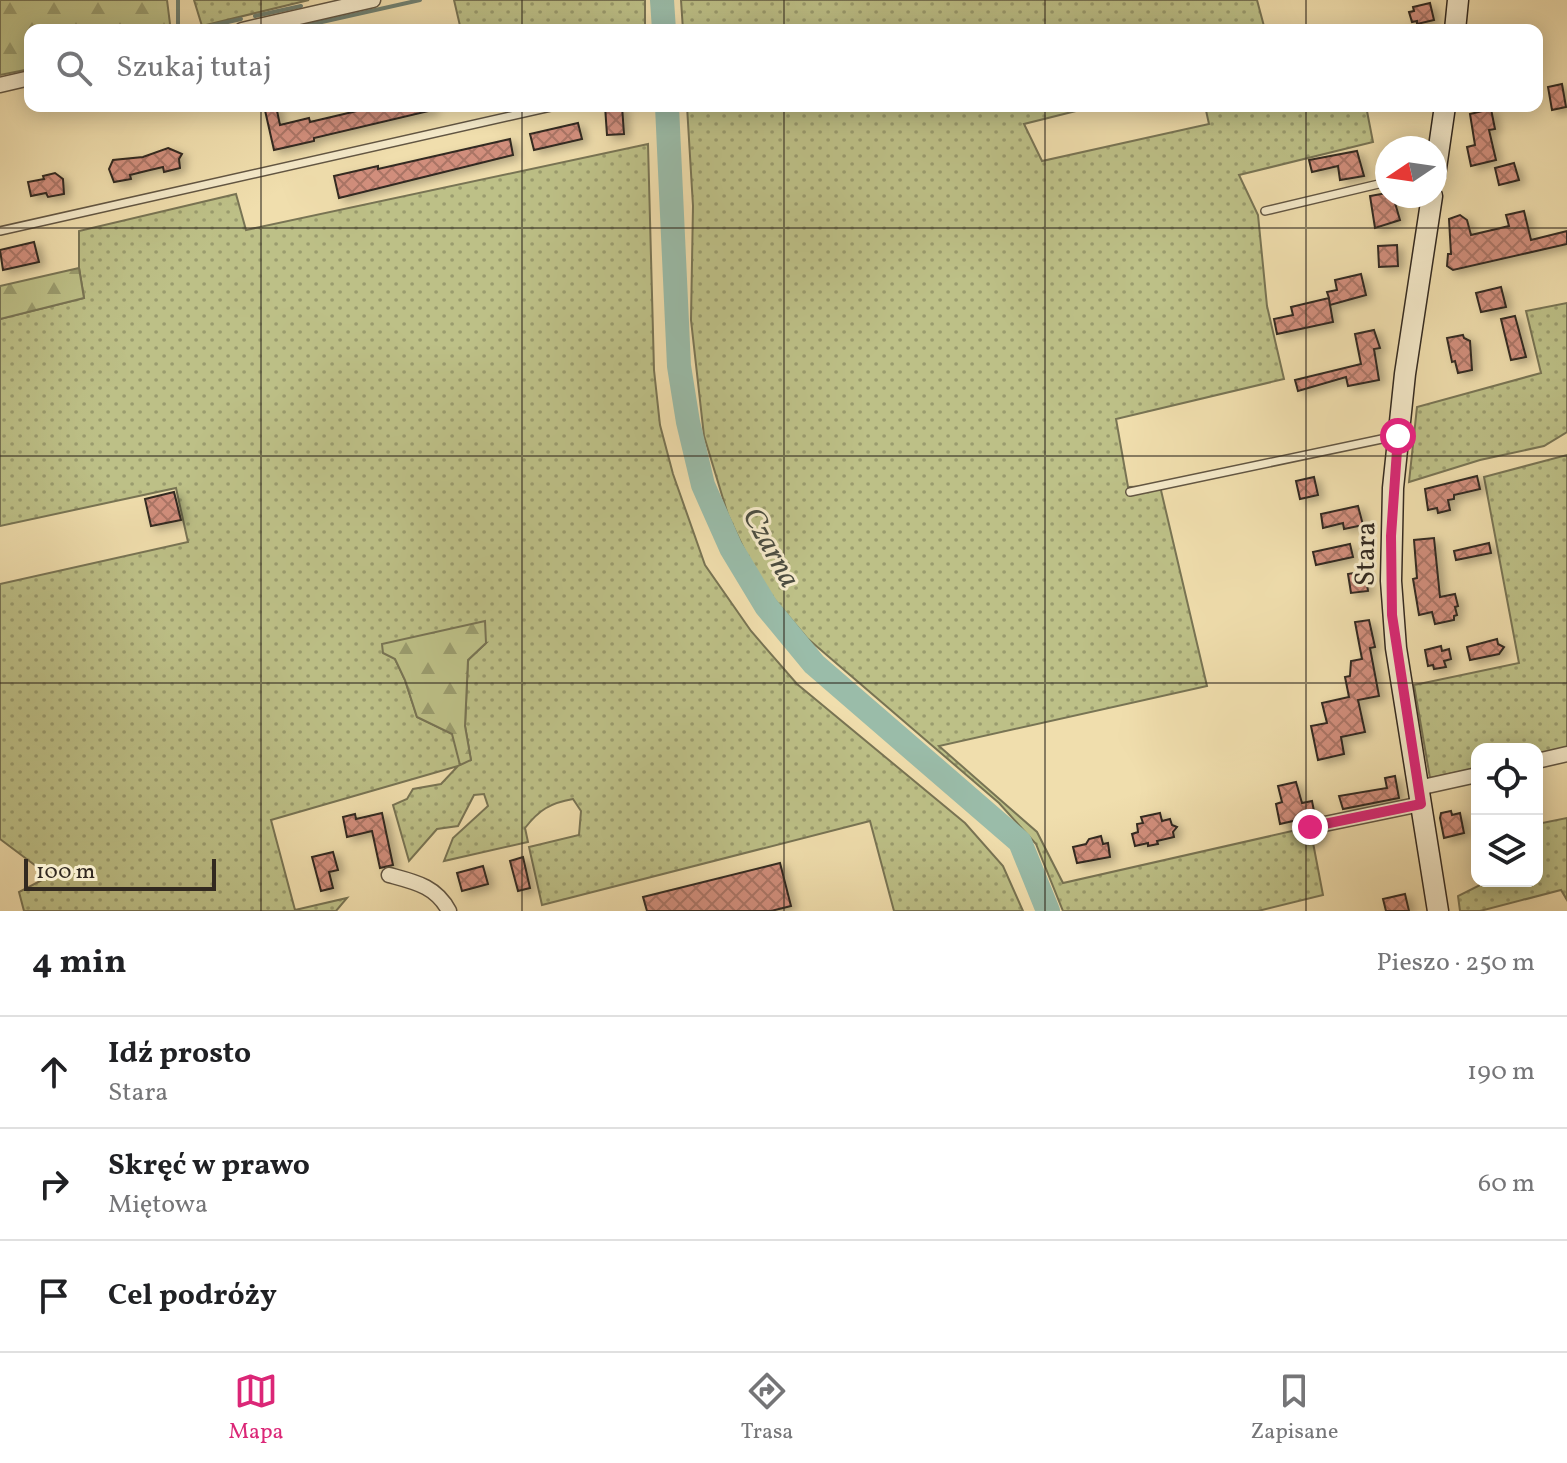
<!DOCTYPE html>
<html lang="pl">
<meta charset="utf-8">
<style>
:root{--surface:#fff;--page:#f6f6f6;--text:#202124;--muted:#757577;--line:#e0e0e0;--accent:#db2777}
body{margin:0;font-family:Vollkorn,serif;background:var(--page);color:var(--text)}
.controls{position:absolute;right:24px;bottom:24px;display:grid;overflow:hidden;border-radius:16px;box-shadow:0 4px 20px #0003}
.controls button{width:72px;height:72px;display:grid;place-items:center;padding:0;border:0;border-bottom:2px solid var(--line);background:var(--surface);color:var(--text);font:40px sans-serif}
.compass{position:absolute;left:1375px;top:136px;width:72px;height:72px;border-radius:50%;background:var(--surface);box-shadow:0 4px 20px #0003;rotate:257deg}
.scale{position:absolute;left:24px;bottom:20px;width:192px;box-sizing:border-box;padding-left:8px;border:4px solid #322920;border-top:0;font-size:22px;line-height:28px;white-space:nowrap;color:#322920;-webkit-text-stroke:6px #f5eaca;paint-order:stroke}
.stop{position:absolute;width:24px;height:24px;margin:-18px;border:6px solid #db2777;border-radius:50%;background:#fff}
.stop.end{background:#db2777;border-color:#fff;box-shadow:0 2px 8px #0008}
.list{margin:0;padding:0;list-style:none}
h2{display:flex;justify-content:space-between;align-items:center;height:104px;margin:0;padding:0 32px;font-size:34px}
h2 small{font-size:26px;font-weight:400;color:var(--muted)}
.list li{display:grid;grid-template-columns:52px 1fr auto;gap:24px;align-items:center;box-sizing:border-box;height:112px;padding:0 32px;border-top:2px solid var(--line)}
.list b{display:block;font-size:30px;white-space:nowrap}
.list p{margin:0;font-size:26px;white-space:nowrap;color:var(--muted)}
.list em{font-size:26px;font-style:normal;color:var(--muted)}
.icon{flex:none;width:44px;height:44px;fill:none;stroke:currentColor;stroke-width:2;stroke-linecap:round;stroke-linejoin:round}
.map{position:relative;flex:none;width:1567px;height:911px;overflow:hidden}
.search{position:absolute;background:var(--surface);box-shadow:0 4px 20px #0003;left:24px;right:24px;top:24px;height:88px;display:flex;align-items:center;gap:20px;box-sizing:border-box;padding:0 28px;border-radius:16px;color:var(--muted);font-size:30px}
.sheet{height:440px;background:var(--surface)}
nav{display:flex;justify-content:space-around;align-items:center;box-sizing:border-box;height:112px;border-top:2px solid var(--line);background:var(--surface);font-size:22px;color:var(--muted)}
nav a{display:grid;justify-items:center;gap:4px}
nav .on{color:var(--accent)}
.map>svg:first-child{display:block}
</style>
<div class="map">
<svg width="1567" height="911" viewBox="0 0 1567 911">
<defs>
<pattern id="grass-dots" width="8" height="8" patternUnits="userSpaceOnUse" patternTransform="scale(2)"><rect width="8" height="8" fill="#bdc087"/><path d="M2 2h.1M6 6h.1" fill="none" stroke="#9a9c6e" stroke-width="1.8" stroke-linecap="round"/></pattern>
<pattern id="forest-firs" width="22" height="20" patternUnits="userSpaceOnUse" patternTransform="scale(2)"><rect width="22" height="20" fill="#bdc087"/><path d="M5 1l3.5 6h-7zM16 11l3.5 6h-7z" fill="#9a9c6e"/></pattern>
<pattern id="building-cross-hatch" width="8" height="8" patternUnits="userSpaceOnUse" patternTransform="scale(2)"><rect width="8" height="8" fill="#d18e7c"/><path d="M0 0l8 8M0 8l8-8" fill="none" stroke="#aa7465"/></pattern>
<filter id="shadow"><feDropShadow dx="5.5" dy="3.5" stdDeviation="4" flood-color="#0004"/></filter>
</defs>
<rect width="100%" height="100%" fill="#f0dead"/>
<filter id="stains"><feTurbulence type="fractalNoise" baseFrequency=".0025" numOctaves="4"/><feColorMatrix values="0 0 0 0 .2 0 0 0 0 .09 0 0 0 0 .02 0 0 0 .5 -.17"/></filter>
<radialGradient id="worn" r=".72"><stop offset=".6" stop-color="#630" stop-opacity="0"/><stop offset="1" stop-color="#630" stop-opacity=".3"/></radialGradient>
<g fill="url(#grass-dots)" stroke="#787454" stroke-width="2" fill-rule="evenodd">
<path d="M194,0H309L202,26Z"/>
<path d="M454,0H645V30H461Z"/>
<path d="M681,0H1257L1265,30H683Z"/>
<path d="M687,106H1096L1024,124L1042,161L1209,124L1205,106H1366L1373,142L1239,175L1258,215L1267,306L1284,379L1116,419L1128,487L1160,486L1207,686L939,746L1037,832L1063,883L1310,827L1323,895L1258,911H1063L1036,844L999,803L807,638L759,581L728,515L704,436L691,320L693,206Z"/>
<path d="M648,144L654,370L660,425L673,474L705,565L751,631L797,684L965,823L1003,866L1023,911H894L870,821L542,905L529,847L579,835L581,811L573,799C550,803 539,810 525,828L528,842L444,861L453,838L488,806L484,794L474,795L458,826L437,829L409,861L393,805L407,799L413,789L441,784L458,766L271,820L295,910L347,898L336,911H24L19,892L46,878L44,872L0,839V584L188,542L176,488L0,526V319L84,298L79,268V231L236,194L246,230ZM486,643L468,660L465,726L471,761L453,734L417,717L405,680L395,659Z"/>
<path d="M1567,303V432L1544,446L1480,460L1409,482L1417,407L1541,373L1526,311Z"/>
<path d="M1567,455V747L1537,754V749H1477V768L1430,778L1414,685L1519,663L1484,477Z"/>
<path d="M1567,818V900L1561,890L1480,911H1460L1458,896L1486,882L1537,881V824Z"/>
</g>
<g fill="url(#forest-firs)" stroke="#787454" stroke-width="2">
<path d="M0,0H167L170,24L165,30H30V69L0,75Z"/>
<path d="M79,268L84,298L0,319V286Z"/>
<path d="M485,621L486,643L468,660L465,726L471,760L460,765L452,734L417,717L405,680L395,659L383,653L382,644Z"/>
</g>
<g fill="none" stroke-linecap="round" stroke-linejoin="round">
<g stroke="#708172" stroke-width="4">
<path d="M178,0V30"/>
<path d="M255,16L301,6"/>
<path d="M304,26L420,0"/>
<path d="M197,29L241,19"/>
</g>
<g stroke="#9abca9" stroke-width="24">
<path d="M662,0L664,30"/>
<path d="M667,106L679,366L688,422L703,485L731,548L766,606L814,664L1020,842L1048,911"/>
</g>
</g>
<g fill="url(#building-cross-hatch)" stroke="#322920" stroke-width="2" filter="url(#shadow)">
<path d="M1430,3L1434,20L1417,24V21L1412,22L1409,12L1414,11L1413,7Z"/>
<path d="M1562,84L1566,107L1552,110L1548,87Z"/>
<path d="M264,106H276L280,125L309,118L310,122L378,106H433V110L314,138V141L274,150Z"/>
<path d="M605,106H622L624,134L607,135Z"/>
<path d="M1491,109L1495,129L1489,130L1496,160L1471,166L1467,147L1475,145L1470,114Z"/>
<path d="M578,123L582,139L534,150L530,134Z"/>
<path d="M510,139L513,155L339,198L334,176L378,166V169Z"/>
<path d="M168,148L182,154L179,159L180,168L164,172L163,167L146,171L130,175L131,179L114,182L109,169L113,160L143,157Z"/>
<path d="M1357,151L1364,176L1340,180L1338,166L1312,172L1309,160Z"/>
<path d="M1514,163L1519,180L1499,185L1495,168Z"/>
<path d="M55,173L63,179L64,194L48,197L46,193L31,196L28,182L44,179L43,176Z"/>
<path d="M1387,193V196H1393L1400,220L1375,228L1370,196Z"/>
<path d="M1524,211L1531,240L1567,231V244L1453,270L1447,266L1448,254H1451L1449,219L1460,215L1467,220L1471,235L1509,226L1506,215Z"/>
<path d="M34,242L39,262L3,270L0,250Z"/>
<path d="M1397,245L1398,266L1379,267L1378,246Z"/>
<path d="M1361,274L1366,295L1330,305L1329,299L1333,322L1277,334L1274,319L1293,315L1291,307L1329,298L1327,292L1337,290L1335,280Z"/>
<path d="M1501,287L1506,307L1481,312L1476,293Z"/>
<path d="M1515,316L1526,357L1511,360L1501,319Z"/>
<path d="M1374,330L1380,348L1374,349L1379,380L1348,386L1346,377L1298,391L1295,380L1361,364L1355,334Z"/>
<path d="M1463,335L1464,338L1470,341L1472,370L1458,373L1455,361L1452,362L1447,338Z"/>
<path d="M1477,476L1480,489L1454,495V499L1448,500L1450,510L1438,513L1437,508L1428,510L1425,489Z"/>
<path d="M1314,477L1318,495L1300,499L1296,481Z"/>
<path d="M174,492L181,520L151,526L145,499Z"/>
<path d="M1358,506L1363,525L1344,529L1343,523L1323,528L1321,514Z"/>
<path d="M1434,538L1440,597L1455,594L1458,606L1455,607L1457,615L1454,616V620L1435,624L1432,612L1419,615L1413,579L1417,578L1414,540Z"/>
<path d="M1489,543L1491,553L1456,560L1454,551Z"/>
<path d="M1350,544L1353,557L1316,565L1313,552Z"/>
<path d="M1365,571L1368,591L1351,593L1348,574Z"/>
<path d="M1369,620L1375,647L1370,648L1379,696L1358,700L1365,732L1341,737L1344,754L1318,760L1311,726L1327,723L1322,703L1349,697L1345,677L1350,676L1351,661L1362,659L1355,622Z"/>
<path d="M1497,639L1498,644L1504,647L1499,654L1470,660L1467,647Z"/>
<path d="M1441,646L1442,651L1449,649L1451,659L1444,661L1446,667L1434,669L1433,665L1428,666L1425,650Z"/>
<path d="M1395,776L1399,798L1343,809L1339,796L1387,788L1385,778Z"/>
<path d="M1296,782L1302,803L1312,801L1315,816L1280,824L1276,804L1282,802L1278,786Z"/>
<path d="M1451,811L1452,815L1460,813L1464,833L1444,838L1440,818L1441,813Z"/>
<path d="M382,813L393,865L380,868L372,831L347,837L343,817L355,814L356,819Z"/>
<path d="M1160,813L1162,821L1170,819L1172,825L1177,827L1173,832L1174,837L1157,841L1158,844L1148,846V843L1135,846L1132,834L1138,832L1137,824L1143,823L1141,817Z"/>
<path d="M1101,836L1103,844L1108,843L1110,857L1077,863L1073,847L1086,844L1089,839Z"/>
<path d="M333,852L338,870L329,872L333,888L321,891L312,857Z"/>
<path d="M523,857L530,888L518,891L510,861Z"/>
<path d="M780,863L791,906L771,911H647L643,897Z"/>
<path d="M483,866L488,884L462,891L457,873Z"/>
<path d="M1405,894L1409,911H1386L1383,899Z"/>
</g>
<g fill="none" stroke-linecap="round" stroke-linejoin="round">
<g stroke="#625643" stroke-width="10">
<g id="lane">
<path d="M1265,211L1387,182"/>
<path d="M0,231L555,106"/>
<path d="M1130,492L1396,436"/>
</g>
</g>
<g stroke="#625643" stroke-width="17">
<g id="street">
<path d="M242,30L373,0"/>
<path d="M0,85L30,78"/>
<path d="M1537,761L1567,754"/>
<path d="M1418,788L1477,775"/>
<path d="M1310,827L1421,804"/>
<path d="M389,875C415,882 436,886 449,911"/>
</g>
</g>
<g stroke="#322920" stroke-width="23">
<g id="secondary">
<path d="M1455,30L1458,0"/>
<path d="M1435,175L1445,106"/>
<path d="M1432,196L1405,374L1393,488L1391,581L1396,648L1438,911"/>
</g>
</g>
<use href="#lane" stroke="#f5eaca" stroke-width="7"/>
<use href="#street" stroke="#f5eaca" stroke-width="14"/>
<use href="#secondary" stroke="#f5eaca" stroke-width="20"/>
</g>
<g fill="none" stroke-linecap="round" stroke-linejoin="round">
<path stroke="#db2777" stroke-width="10" d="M1310,827L1421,804L1392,615L1391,536L1398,436"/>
</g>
<path fill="none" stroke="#322920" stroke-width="2" stroke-opacity="0.55" d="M261,0V30M522,0V30M784,0V30M1045,0V30M1306,0V30M261,106V911M522,106V911M784,106V911M1045,106V911M1306,106V911M0,228H1567M0,456H1567M0,683H1567"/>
<g text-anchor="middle" stroke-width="6" stroke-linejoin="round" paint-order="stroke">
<g font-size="28" fill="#322920" stroke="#f5eaca">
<text transform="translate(1364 554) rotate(-89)" y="10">Stara</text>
</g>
<g font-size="30" font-style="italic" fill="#4c4e42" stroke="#f5eaca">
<text transform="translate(772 547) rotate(61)" y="10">Czarna</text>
</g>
</g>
<rect width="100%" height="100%" filter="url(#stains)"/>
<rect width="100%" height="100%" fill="url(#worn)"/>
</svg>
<div class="controls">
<button><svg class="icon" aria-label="locate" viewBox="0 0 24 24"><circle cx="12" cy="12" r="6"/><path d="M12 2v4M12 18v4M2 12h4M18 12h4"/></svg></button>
<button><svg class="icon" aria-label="layers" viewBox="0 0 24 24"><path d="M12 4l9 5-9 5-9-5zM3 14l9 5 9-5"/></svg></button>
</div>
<svg class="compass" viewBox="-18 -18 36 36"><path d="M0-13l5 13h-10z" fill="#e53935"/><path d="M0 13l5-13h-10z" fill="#757577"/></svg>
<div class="scale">100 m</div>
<div class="stop" style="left:1398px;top:436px"></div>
<div class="stop end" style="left:1310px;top:827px"></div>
<div class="search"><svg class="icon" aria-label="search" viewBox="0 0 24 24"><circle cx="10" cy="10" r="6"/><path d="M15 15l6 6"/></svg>Szukaj tutaj</div>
</div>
<section class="sheet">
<h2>4 min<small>Pieszo · 250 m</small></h2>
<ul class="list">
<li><svg class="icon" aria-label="ahead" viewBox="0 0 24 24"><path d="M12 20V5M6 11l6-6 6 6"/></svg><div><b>Idź prosto</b><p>Stara</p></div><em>190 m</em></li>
<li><svg class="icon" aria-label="right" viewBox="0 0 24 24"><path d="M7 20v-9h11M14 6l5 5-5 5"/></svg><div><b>Skręć w prawo</b><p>Miętowa</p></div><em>60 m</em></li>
<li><svg class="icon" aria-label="arrive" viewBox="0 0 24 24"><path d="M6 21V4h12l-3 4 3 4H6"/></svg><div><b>Cel podróży</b></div></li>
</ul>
</section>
<nav>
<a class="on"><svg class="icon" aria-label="map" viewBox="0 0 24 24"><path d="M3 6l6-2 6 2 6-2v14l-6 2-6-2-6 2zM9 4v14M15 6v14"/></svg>Mapa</a>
<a><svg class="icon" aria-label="directions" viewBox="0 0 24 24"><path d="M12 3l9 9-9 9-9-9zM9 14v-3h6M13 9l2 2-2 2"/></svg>Trasa</a>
<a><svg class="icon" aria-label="saved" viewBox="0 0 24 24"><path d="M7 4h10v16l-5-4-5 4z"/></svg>Zapisane</a>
</nav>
